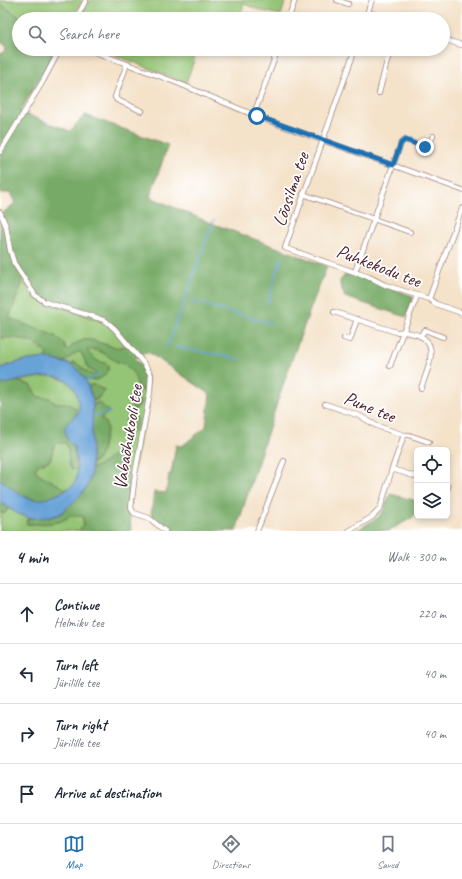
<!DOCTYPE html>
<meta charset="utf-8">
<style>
:root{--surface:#fff;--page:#f6f6f7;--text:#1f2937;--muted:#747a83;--line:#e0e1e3;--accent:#1f6fb2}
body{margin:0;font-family:Caveat,sans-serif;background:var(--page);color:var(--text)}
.controls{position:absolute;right:12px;bottom:12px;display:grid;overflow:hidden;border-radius:6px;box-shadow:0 2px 6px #0003}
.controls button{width:36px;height:36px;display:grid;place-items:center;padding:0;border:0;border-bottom:1px solid var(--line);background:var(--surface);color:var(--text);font:20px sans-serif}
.stop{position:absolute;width:12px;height:12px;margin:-9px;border:3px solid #1f6fb2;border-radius:50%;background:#fff}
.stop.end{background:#1f6fb2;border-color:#fff;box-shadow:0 1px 4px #0008}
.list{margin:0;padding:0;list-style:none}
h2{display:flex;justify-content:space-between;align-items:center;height:52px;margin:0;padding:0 16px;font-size:17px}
h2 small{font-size:13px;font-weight:400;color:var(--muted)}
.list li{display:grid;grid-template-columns:26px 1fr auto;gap:12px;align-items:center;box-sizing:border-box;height:60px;padding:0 16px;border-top:1px solid var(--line)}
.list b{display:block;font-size:15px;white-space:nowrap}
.list p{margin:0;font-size:13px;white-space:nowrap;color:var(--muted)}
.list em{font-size:13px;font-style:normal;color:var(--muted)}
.icon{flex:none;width:22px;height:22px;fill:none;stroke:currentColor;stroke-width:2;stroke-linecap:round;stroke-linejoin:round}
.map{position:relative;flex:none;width:462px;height:531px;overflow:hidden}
.search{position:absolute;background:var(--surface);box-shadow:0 2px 6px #0003;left:12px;right:12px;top:12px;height:44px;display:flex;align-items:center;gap:10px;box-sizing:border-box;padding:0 14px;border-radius:22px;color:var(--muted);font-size:15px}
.sheet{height:292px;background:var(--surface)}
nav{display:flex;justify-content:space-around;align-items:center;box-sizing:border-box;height:56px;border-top:1px solid var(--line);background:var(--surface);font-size:11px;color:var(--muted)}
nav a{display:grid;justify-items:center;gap:2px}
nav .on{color:var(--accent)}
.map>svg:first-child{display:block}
</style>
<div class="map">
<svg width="462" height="531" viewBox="0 0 462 531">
<rect width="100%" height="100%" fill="#fff"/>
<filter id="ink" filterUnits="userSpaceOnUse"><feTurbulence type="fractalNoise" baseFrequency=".025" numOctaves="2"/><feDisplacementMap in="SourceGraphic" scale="8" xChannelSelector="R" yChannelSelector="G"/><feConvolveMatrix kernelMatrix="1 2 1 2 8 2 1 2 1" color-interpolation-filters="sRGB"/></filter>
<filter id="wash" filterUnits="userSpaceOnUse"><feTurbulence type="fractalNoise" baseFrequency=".012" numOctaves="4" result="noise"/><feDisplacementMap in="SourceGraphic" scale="16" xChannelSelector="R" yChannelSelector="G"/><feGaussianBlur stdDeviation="0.9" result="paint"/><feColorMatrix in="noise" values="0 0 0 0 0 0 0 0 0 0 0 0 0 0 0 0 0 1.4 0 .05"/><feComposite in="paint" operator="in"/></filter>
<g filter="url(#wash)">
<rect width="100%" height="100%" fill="#f4e2c9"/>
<g fill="#94c474" stroke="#6f7250">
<path d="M0,0H82L72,19H23L0,4Z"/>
<path d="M89,0H286L281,15L262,11L244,4L239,19H79Z"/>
<path d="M100,49H198L186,83Z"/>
<path d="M23,281L31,293L36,298L105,323L111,328L127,346L117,348L101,343L74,344L68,350L9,318Z"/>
<path d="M12,337C27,341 37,342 47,354L46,358L22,361L0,368V338Z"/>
<path d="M90,349L103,352L117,362L124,363L134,374L139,389L147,392C144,428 134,464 129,501L127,470L115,452L105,462L92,469V463L97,460L102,450L107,428L105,422L101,419L104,415L110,412L98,403H95L93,407V400H97L103,392L104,390L94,385H90L89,388L85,380H98V363L90,355L87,350Z"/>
<path d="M77,352H81L88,368L96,373L94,376C87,373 81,366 74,362L72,365L64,362Z"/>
<path d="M51,376C68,380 76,385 79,403C79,407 80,411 77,415L76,408L55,403L50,398L38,397L30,385L16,381Z"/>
<path d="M55,443H66C70,452 67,461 71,469L77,470C77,480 75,486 66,489L40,475L34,470L38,465L50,460Z"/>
<path d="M8,508L18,514L31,518L26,521L27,524H39L59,522L71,516H83V525L79,531H0V512L4,513L6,512Z"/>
</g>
<g fill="#7a6" stroke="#606448" fill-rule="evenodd">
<path d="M0,4L23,19H19V49H56L20,112L70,131L85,115L168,145L150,197L211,223L327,266C292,353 264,442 236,531H170L151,514L154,492L166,493L169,474H171L176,445L182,446L206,427L210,394L148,352L135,358C145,367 149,379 147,392L139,389L134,374L124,363C110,362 103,347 87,350C92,358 97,362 106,363L109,367C105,380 96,380 85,380L80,372L72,365L74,362C81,366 87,373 94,376L96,373L88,368L81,352H77L64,362L46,358L47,354C45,352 43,348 41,346C30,339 13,337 0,338V215L15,203L10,193H0V54L5,52L7,47L0,41ZM24,278L44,300L114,326L131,345C126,346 120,348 115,347C93,343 88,331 68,350L65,349V344L55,336L9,318Z"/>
<path d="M350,272L412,296L413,299L406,317L345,297C339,282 336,281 350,272Z"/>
<path d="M16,381L30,385L38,397L50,398L55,403H66L76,408L77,415L72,418L74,446L77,470L71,469C67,461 70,453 66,443H55L50,460L38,465L35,470L41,475L66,489C36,509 25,498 0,479V385Z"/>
<path d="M90,385H94L104,390L103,392L96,400H93L89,388Z"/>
<path d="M133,397L141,402L137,408L134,410L131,409L133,405L129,401V398Z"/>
<path d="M98,402L110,412L104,415L101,419L105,422L107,428L102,450L97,460L92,463L91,455L93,407Z"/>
<path d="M135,417L137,418V422L135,432L130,431L125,425L126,419Z"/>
<path d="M115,452H120L127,470L131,531H79L83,525V516H71L59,522L39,524H27L26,521L31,518L51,517L60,514L84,491L88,485L92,469L105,462Z"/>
<path d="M390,494L417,501V512L412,518L388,531H356L377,518L382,513Z"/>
<path d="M0,502L8,508L6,512L4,514L0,512Z"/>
</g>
<path fill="#68a3d8" stroke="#596182" d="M46,358L72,365L80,372L86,381L93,400L91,475L88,485L79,497L60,514L51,517L31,518L18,514L0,502V479C8,485 16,493 25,497C40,503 53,497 66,490C70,487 75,486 76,480C79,469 76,457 74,446C67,441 65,435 65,426L79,412C79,360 33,378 0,385V368L22,361Z"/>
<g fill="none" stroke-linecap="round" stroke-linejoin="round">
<g stroke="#68a3d8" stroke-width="1.5">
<path d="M190,301L270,323"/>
<path d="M267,303L282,257"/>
<path d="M167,347L214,220"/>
<path d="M175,347L241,359"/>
<path d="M86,381L99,374"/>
<path d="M93,416L110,412"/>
</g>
</g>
</g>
<g filter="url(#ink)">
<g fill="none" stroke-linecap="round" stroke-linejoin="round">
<g stroke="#9f807a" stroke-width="6">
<g id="minor">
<path d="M337,0L348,4"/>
<path d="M368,12L388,19"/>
<path d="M76,19L86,0"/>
<path d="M288,19L295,0"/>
<path d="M365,19L372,0"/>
<path d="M443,39L462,45"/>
<path d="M87,49L175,82L266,120L462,190"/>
<path d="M355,49L285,248L369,277L385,285L429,299L436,304L462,313"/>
<path d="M127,64L115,97L117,100L142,111"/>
<path d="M379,93L390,49"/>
<path d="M254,114L278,49"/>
<path d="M0,152L43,81L60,49"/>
<path d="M303,194L410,232"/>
<path d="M0,212L6,226L10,250L14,263L35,295L45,302L98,318L106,321L115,329L145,365L151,375L150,392L135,474L131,508L134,513L149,518L165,531"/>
<path d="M355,272L401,143L405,140L428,147L433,136"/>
<path d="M429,299L462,208"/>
<path d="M334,312L396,332C405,331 410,333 418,335C441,344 427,371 421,388"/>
<path d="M420,336L425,330L443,337"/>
<path d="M344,338L350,340L357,319"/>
<path d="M390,366L417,296"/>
<path d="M325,404L360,416L377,426L404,435L392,469L417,477"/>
<path d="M404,435H409L429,442"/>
<path d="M447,487H448"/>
<path d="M257,531L284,461"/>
<path d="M349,531L372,517L380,509L392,469"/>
</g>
</g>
<use href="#minor" stroke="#fff" stroke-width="4.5"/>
</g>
</g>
<g fill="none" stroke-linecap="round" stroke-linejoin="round" filter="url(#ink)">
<path stroke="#1f6fb2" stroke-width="5" d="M257,116L393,165L401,143L405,140L425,147"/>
</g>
<g text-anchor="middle" stroke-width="3.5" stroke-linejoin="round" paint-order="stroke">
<g font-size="19" fill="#4a1f2b" stroke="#fff">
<text transform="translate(290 189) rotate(-71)" y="7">Lõosilma tee</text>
<text transform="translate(379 265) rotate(21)" y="7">Puhkekodu tee</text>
<text transform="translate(370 406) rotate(22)" y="7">Pune tee</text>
<text transform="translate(127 437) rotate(-81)" y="7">Vabaõhukooli tee</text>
</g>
</g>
</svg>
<div class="controls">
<button><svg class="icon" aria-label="locate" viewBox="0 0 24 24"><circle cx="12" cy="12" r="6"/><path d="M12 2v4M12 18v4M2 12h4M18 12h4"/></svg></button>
<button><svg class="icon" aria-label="layers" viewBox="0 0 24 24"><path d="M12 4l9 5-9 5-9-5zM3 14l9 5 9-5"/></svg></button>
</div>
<div class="stop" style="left:257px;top:116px"></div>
<div class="stop end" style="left:425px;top:147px"></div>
<div class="search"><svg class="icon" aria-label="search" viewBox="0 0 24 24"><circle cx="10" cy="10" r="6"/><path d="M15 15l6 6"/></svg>Search here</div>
</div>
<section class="sheet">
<h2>4 min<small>Walk · 300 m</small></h2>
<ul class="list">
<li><svg class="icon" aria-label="ahead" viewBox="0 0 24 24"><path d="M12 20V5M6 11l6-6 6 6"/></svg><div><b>Continue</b><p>Helmiku tee</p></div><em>220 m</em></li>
<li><svg class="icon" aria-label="left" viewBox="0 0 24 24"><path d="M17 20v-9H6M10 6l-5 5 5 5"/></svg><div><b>Turn left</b><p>Jürilille tee</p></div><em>40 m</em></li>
<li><svg class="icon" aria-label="right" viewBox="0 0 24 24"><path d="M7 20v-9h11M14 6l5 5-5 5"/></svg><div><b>Turn right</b><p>Jürilille tee</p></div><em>40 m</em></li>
<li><svg class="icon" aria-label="arrive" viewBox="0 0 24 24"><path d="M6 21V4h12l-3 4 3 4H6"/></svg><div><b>Arrive at destination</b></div></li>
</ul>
</section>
<nav>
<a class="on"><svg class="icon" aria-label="map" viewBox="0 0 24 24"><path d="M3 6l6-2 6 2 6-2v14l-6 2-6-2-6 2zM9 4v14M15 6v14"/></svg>Map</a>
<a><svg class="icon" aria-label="directions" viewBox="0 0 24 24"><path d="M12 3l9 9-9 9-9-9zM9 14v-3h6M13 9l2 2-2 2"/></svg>Directions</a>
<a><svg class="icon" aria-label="saved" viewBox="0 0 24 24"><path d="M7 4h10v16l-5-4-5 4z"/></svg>Saved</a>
</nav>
